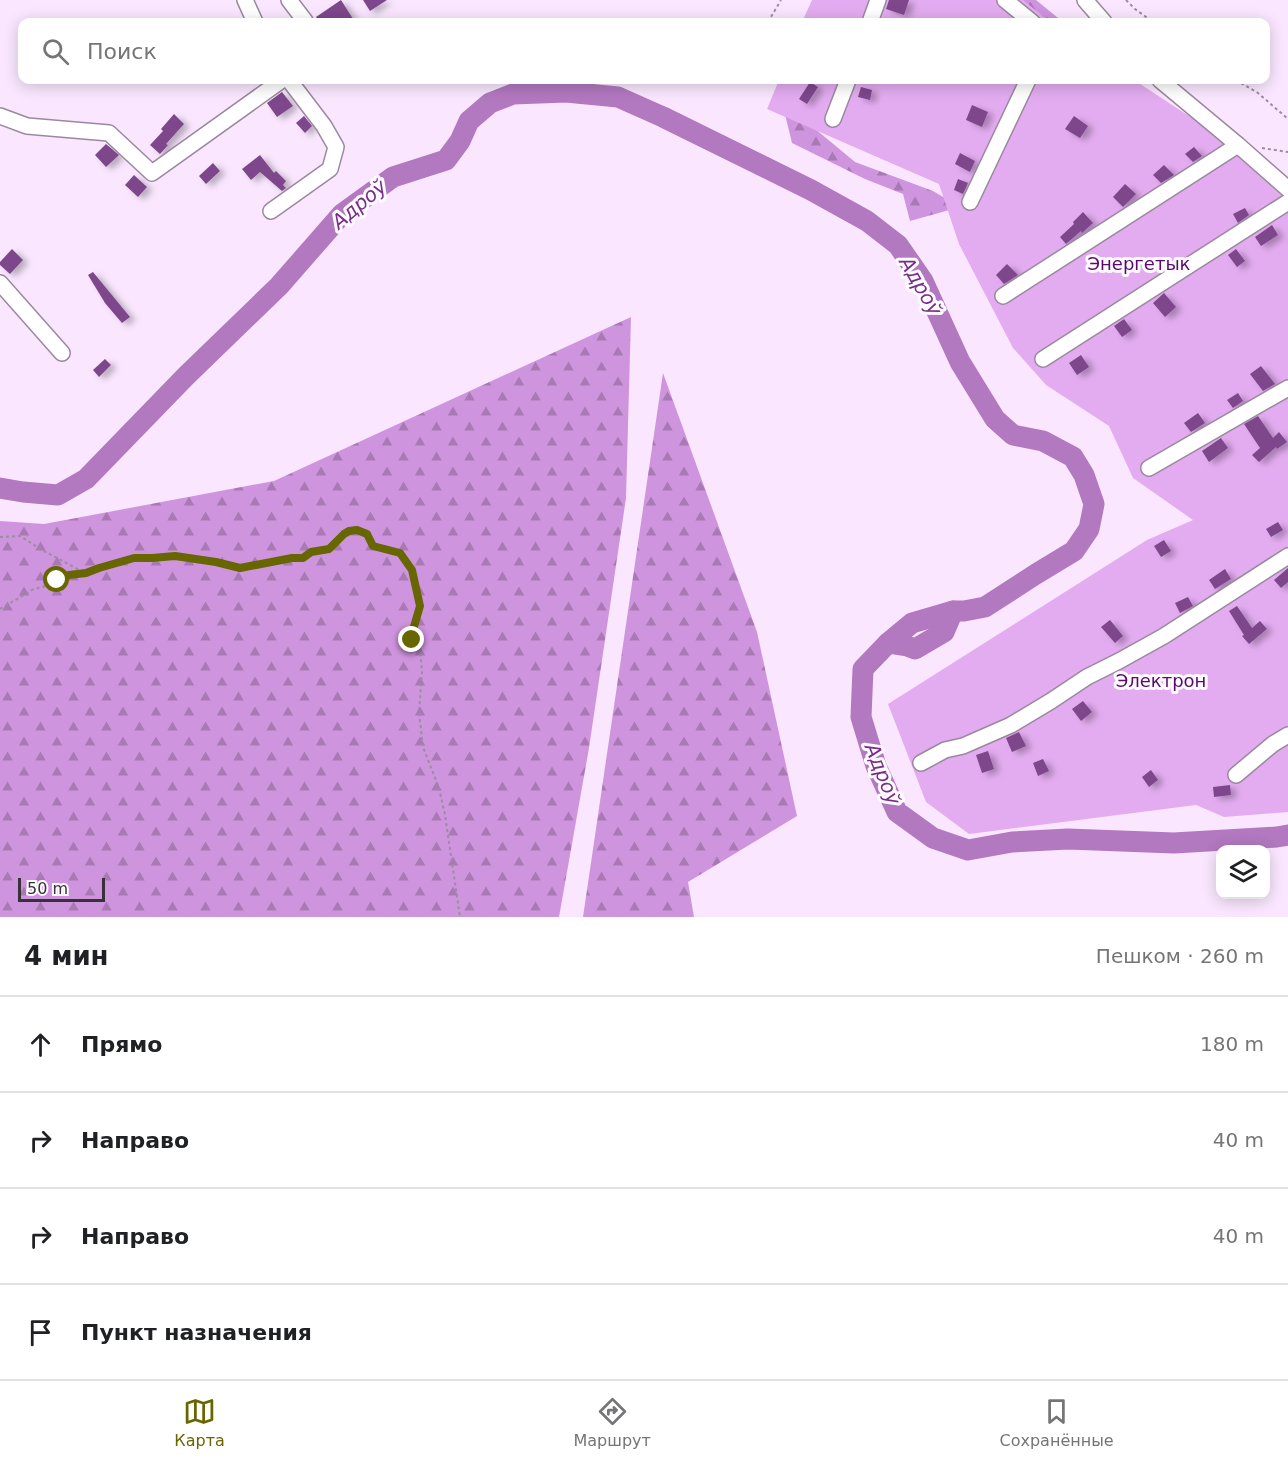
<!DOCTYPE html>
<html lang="ru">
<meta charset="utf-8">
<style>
:root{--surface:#fff;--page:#f2f2f2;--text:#202124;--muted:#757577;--line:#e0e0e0;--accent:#676600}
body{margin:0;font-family:"DejaVu Sans",sans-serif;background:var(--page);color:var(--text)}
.controls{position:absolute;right:18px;bottom:18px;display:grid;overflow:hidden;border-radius:12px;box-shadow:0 3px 15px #0003}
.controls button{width:54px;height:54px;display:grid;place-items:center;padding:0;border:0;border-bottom:2px solid var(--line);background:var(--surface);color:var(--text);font:30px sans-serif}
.scale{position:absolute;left:18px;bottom:15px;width:87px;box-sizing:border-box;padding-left:6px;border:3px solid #38313a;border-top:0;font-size:16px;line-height:21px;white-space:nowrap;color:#38313a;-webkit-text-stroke:4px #fefaff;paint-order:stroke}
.stop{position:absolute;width:18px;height:18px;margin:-14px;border:4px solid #676600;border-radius:50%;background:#fff}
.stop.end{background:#676600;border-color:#fff;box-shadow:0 2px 6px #0008}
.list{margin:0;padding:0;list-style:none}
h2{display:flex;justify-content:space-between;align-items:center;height:78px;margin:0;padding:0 24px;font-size:26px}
h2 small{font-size:20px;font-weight:400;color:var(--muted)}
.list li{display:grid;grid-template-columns:39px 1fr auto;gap:18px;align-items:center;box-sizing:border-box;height:96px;padding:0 24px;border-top:2px solid var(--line)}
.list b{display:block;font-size:22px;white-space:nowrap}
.list em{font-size:20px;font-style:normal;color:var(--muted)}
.icon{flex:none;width:33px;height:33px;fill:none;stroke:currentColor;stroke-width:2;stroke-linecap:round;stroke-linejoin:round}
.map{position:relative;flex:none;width:1288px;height:917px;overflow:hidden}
.search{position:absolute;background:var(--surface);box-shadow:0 3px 15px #0003;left:18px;right:18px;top:18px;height:66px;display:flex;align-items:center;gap:15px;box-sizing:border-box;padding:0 21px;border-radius:12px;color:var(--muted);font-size:22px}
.sheet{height:462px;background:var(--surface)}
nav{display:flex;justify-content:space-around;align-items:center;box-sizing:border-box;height:84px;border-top:2px solid var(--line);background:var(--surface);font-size:16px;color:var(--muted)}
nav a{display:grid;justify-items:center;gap:3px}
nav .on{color:var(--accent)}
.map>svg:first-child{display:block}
</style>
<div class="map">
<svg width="1288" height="917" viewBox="0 0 1288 917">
<defs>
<pattern id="forest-firs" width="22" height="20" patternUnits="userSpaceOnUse" patternTransform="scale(1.5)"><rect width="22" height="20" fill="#cf94de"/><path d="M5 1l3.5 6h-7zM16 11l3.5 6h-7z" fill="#a979b5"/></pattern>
<filter id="shadow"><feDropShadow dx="5.5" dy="3" stdDeviation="3" flood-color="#0004"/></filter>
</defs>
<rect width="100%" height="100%" fill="#fae7ff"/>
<g fill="url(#forest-firs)">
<path d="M1013,0H1036L1063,22H1040Z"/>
<path d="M780,94L796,113L855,162L933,191L960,207L910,221L903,194L865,179L792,143Z"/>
<path d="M631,317L626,498L589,748L559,917H0V521L44,524L274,481Z"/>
<path d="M663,373L757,632L797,816L688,882L694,917H583Z"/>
</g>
<g fill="#e3acf0">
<path d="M812,0H1023L1050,22H802Z"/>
<path d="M779,80H1134L1215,133L1279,188L1288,199V812L1224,817L1196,805L969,834L926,802L888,704L1147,540L1193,520L1133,478L1109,426L1046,385L1013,348L959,244L939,184L767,109Z"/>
</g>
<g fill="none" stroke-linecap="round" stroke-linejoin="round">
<g stroke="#b278c0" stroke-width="21">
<path d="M0,488L23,492L58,495L86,479L186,376L279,286L342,214L393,177L446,160L460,141L469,121L490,103L513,94L566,92L618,97L663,117L811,190L867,221L898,245L923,281L960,362L995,419L1013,435L1043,441L1073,457L1084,475L1094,504L1089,529L1074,551L1036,574L985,607L964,611H953L912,623L888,643L863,669L861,717L876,766L897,812L933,838L968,850L1012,842L1068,839L1174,843L1277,837L1288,835"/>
<path d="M888,643L907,646L915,649L944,632L953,611"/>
</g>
</g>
<g fill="#7e478c" filter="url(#shadow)">
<path d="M341,0L355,22H319L316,17Z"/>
<path d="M363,0H387L370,11Z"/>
<path d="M889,0H909L904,15L886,9Z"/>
<path d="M810,82L818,87L807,104L799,99Z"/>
<path d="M861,87L872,90L870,100L858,97Z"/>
<path d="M282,92L293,106L277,117L267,103Z"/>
<path d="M972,105L988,112L982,127L966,120Z"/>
<path d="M174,114L184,124L166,144L168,145L160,154L150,145L163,131L161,129Z"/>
<path d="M304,116L312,126L305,133L296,123Z"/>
<path d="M1074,116L1088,126L1080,138L1065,129Z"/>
<path d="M106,144L119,155L106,167L95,155Z"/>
<path d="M1194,147L1202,156L1193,162L1185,154Z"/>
<path d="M960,153L975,161L970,172L955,164Z"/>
<path d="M260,155L274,173L276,171L286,181L283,185L286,188L282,191L260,172L251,180L242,169Z"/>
<path d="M213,163L220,171L206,184L199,176Z"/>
<path d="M1164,165L1174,175L1161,183L1153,175Z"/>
<path d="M134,175L147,187L138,197L125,185Z"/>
<path d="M958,179L968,183L963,194L954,190Z"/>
<path d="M1125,184L1136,194L1123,207L1113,197Z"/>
<path d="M1245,208L1249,215L1238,223L1233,214Z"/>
<path d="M1083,212L1093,223L1082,233L1081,231L1066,244L1060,237L1074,224L1073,222Z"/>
<path d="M1272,225L1278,235L1261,246L1255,237Z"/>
<path d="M12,249L23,260L10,274L0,265V262Z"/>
<path d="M1236,249L1245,261L1237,267L1228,255Z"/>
<path d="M1007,264L1018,275L1004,284L996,275Z"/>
<path d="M93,272L130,317L122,323L105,303L88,275Z"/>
<path d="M1164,293L1176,307L1165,317L1153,303Z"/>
<path d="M1124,319L1132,330L1122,337L1114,326Z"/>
<path d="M1081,355L1089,367L1077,375L1069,363Z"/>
<path d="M105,359L111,365L99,377L93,370Z"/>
<path d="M1261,366L1275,384L1263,391L1250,374Z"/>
<path d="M1238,393L1243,401L1233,408L1227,400Z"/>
<path d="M1198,413L1205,423L1191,432L1184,423Z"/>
<path d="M1258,416L1273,438L1279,432L1287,442L1277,449L1276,447L1259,462L1252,455L1260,448L1244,424Z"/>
<path d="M1221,438L1228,448L1209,462L1202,451Z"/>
<path d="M1278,522L1283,530L1271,537L1266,529Z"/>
<path d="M1164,540L1171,551L1161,557L1154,546Z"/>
<path d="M1288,568V582L1281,588L1274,580Z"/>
<path d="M1225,569L1231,579L1215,589L1209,580Z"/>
<path d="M1188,597L1193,606L1180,613L1175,603Z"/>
<path d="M1237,606L1252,628L1260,621L1267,629L1249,644L1242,636L1244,635L1229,611Z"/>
<path d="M1110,620L1123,636L1115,643L1101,627Z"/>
<path d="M1083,701L1092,712L1081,721L1072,709Z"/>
<path d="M1019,732L1026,746L1012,752L1006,738Z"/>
<path d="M988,751L994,769L982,773L976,755Z"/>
<path d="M1043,759L1049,771L1038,776L1033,763Z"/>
<path d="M1151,770L1158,780L1149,787L1142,777Z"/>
<path d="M1230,785L1231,795L1214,797L1213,787Z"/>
</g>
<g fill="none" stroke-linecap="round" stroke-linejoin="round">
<g stroke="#9a899e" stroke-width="18">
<g id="minor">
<path d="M245,0L255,22"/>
<path d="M289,0L305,21"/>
<path d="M1005,0L1032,22"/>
<path d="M1085,0L1104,22"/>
<path d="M870,22L878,0"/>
<path d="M1160,80L1238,145L1288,189"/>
<path d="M0,116L27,126L109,133L152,173L282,80"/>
<path d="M833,119L848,80"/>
<path d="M970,202L1028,80"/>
<path d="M271,211L330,169L336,147L324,126L289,80"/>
<path d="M0,283L62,353"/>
<path d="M1003,296L1238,145"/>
<path d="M1043,359L1288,202"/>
<path d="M1149,468L1288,388"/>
<path d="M921,763L945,750L963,746L1011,725L1051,701L1087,677L1119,661L1164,636L1288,556"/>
<path d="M1236,775L1273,744L1288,735"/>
</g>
</g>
<g stroke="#9a8d9e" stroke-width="2" stroke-dasharray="3 3" stroke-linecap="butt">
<path d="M1126,0L1135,9L1153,22"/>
<path d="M768,22L781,0"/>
<path d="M1236,80L1258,93L1288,119"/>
<path d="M1262,148L1288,152"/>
<path d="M0,537L20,536L42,550L83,572"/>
<path d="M0,609L34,589L43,587L69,575L86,573L99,568L134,558H152L175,556L216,562L240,568L292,558H303L311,552L329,549L344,534L349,531L356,530L367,534L373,546L400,553L412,570L420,606L413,630L412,640L419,649L421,658L422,672L419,713L423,747L439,788L445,815L460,917"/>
</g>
<use href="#minor" stroke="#fff" stroke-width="15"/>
</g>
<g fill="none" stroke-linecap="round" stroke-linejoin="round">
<path stroke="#676600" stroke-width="8" d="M57,580L69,575L86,573L99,568L134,558H152L175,556L216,562L240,568L292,558H303L311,552L329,549L344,534L349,531L357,530L367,534L373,546L400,553L412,570L420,606L413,630L412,640"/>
</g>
<g text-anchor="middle" stroke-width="6" stroke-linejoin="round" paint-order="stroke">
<g font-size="18" fill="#580b68" stroke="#fefaff">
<text x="1139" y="270">Энергетык</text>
<text x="1161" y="687">Электрон</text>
</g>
<g font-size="20" font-style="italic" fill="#762f86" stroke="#fefaff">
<text transform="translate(359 204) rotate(-40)" y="7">Адроў</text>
<text transform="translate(921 286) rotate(60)" y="7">Адроў</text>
<text transform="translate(883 774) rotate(68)" y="7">Адроў</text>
</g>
</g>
</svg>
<div class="controls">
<button><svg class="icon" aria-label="layers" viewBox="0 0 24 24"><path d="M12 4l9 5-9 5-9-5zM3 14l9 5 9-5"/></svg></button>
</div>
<div class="scale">50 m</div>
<div class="stop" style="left:57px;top:580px"></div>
<div class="stop end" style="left:412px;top:640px"></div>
<div class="search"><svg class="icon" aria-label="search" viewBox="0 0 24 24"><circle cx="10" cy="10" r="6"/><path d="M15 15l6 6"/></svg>Поиск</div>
</div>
<section class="sheet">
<h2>4 мин<small>Пешком · 260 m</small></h2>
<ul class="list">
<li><svg class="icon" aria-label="ahead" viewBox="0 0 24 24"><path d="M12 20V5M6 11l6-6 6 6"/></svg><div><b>Прямо</b></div><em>180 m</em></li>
<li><svg class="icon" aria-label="right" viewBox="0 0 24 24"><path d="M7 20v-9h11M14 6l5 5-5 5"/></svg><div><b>Направо</b></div><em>40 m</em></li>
<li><svg class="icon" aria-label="right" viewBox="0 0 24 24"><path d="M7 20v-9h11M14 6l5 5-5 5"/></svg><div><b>Направо</b></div><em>40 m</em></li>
<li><svg class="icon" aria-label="arrive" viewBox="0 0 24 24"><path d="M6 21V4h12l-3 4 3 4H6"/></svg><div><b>Пункт назначения</b></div></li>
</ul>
</section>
<nav>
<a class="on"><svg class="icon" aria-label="map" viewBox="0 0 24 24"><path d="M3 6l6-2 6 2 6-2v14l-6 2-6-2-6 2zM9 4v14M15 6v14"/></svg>Карта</a>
<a><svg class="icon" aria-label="directions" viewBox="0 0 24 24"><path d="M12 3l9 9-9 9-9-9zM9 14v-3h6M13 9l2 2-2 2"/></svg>Маршрут</a>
<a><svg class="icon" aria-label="saved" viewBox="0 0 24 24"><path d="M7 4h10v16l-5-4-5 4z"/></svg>Сохранённые</a>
</nav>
